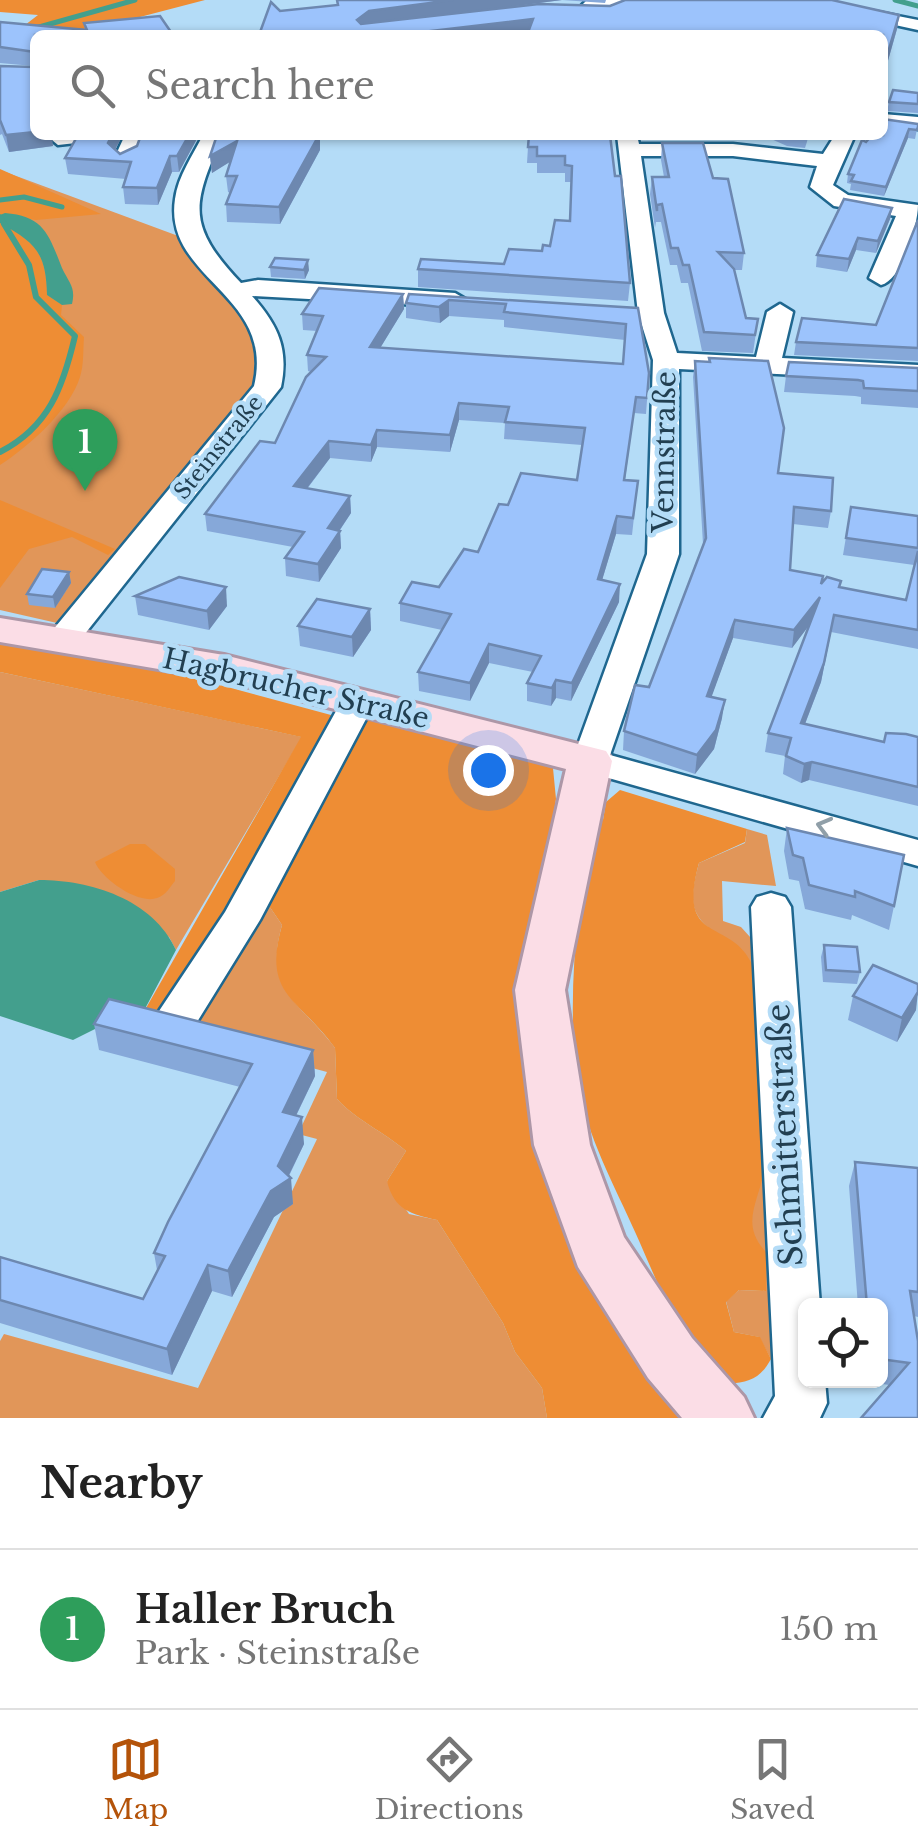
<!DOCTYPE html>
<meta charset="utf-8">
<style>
:root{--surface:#fff;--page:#f6f6f6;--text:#222;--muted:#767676;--line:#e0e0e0;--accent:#b45309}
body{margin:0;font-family:"Libre Baskerville",serif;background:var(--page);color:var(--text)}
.controls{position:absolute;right:30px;bottom:30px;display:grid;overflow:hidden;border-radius:15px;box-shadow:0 2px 8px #0004}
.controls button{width:90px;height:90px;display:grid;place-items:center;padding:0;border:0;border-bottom:2px solid var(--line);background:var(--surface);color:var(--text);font:50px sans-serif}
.you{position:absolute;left:488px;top:770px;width:35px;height:35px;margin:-25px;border:8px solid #fff;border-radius:50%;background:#1a73e8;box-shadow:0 0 0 15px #1a73e833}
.badge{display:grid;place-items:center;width:65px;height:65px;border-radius:50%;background:var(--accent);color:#fff;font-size:32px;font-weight:700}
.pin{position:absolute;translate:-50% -82px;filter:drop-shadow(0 2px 5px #0008)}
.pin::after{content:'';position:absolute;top:52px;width:35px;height:30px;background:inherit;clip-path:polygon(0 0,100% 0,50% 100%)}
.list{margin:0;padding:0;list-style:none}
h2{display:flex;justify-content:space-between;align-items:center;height:130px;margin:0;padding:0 40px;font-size:42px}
h2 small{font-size:32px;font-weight:400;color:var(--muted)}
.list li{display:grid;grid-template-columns:65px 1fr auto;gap:30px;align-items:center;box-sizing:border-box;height:160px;padding:0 40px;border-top:2px solid var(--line)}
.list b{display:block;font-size:38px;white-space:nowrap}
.list p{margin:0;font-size:32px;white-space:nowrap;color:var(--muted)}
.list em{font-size:32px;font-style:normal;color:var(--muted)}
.icon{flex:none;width:55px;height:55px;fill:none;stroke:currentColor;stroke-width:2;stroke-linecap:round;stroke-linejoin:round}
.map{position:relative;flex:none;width:918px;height:1418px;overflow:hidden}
.search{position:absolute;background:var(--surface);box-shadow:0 2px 8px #0004;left:30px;right:30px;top:30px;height:110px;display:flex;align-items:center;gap:25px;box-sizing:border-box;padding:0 35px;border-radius:15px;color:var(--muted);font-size:38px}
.sheet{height:290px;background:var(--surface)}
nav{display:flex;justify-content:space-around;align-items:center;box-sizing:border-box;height:140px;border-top:2px solid var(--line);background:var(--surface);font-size:28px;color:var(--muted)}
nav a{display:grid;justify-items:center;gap:5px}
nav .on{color:var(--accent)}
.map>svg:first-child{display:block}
</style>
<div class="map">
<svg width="918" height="1418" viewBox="0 0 918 1418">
<rect width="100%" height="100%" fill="#b4dcf7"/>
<g fill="#e19659">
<path d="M0,170L181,237L265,334L273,372L57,623L0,610Z"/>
<path d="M0,672L302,737L176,950L169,937L39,880L0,892Z"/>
<path d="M747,829L767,835L776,886L722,881L723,921L741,927L760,948L771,1359L759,1337L734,1332L726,1301L739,1290L765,1291L749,1220L765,1165L759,1130L760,1072L722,937C688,917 689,900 699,863L745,843Z"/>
<path d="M263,897L282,925C263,992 301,1002 335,1048L337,1099C357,1121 383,1131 406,1151L387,1181L409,1214L437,1220L503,1323L515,1352L542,1388L547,1418H0V1341L4,1334L198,1388L317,1139L298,1134L327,1072L184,1034Z"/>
</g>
<g fill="#ee8d34">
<path d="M0,0H205L71,35L16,32L38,15L0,12Z"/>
<path d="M0,169L101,214L36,220L0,215Z"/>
<path d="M0,223C36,242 46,254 47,295L62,305L61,315L84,337C83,349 84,365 80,377C70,410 28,447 0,465Z"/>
<path d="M0,500L115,549L108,555L72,537L29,549L0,588Z"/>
<path d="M0,642L146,665L331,715L336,720L158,1027L138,1022L301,737L0,672Z"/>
<path d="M366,718L552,758L556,799L528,991L694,1418H547L542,1388L515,1352L503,1323L437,1220C411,1214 394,1210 387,1181L406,1151C383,1131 357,1121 337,1099L335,1048C298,997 262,996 282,925L263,897L345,761Z"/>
<path d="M620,790L747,829L745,842L699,863C676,947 731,916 753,966L765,1165C761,1199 738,1223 766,1252V1291L739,1290L726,1302L734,1332L760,1337L771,1359C760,1379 750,1382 728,1384C684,1347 662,1294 640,1243C619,1194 591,1146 580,1093C564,1009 578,909 590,825L603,820L606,802Z"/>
<path d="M130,844H145L175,869V881C170,887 166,895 157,898C138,905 101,878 95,862Z"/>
</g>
<g fill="#439f8d">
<path d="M5,213C44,216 49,235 62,268C69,283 76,287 72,304L62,305L47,295C46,253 36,243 0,223V215Z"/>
<path d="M39,880C90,880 153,899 176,950L138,1022L119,1017L73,1040L0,1016V892Z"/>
</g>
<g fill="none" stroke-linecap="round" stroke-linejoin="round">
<g stroke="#439f8d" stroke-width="5">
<path d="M895,0L918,6"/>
<path d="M32,29L135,0"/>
<path d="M0,200L24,197L62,207"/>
<path d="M0,217L6,226"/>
</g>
<path stroke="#439f8d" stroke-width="6" d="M0,452C49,427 63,387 75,336L36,297L29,265L4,224"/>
<g stroke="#1f678f" stroke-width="5">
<g id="minor">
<path d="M587,0H632L588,13L579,8Z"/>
<path d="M780,0H817L918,20V30Z"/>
<path d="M883,114L918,117V129L883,126Z"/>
<path d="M46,135H104L94,141L58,145Z"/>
<path d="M125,135H145L135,161L124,167L113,161Z"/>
<path d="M203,135H223C192,205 186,225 241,283L258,280L455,293L467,300L455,307L252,296C278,325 289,349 281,387L76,645H52L47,638L52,631L254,386C276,294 163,279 175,199C178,176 193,155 203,135Z"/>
<path d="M617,135H637L639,144H733L823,154L835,135H855L833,185L848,195L918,205C918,225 902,280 881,285L869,278L896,216L834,206L810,187L817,166L733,156H641L664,313L677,353L756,357L767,312L780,304L793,312L782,358L918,365V381L679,369V554L610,755L918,840V866L577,769L572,761L647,554L653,360L638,313Z"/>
<path d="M358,691L370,694L375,702L260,920L189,1035L174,1039L159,1035L153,1023L159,1011L225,912L341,702L346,694Z"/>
<path d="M771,893L785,897L791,907L820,1306H806V1380H825L827,1403L820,1418H763L775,1396L751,907L757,897Z"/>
</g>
</g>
<g stroke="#ad97a7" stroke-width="6">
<path id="major" d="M0,618L224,655L606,751L612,761L565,990L590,1145L624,1237L692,1338L744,1397L754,1418H682L648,1378L578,1267L534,1145L515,990L566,769L223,680L0,642Z"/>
</g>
<use href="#minor" fill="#fff" fill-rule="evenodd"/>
<use href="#major" fill="#fbdde6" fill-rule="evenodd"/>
</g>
<g fill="#86a8d9">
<path d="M337,0H606L605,3L562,0L478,11L899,15L897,29L883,78V35L527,34L280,11L337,5Z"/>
<path d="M0,22L85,30L84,23L173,35H35V135L53,146L9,152L2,134L0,135V66H33L0,63Z"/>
<path d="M918,93V113L887,111L889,102Z"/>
<path d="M918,124L915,139L908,138L884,196L850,190L851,184L847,183L848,174L866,142Z"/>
<path d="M199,135L179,172H172L158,205L125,204L123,187L126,179L68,174L65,158L115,149L120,154Z"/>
<path d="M320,135V150L280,224L227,222L226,204L230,193L228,192L226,176L230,161L212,173L210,156Z"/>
<path d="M610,135L630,283L628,301L418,287V269L504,264L542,251L550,246L570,221L571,182H565V173H537V163H527L528,147Z"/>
<path d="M657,135H697V140H658Z"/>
<path d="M762,135H809L805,148L787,146Z"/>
<path d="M662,143L713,178L744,253L742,270H734L746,318L758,319L753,353L702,351L688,283H681L677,265H670L661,222H656L655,228L650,194L652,177H664L661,160Z"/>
<path d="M892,208L890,219L876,253L856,250L847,272L816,267L817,255Z"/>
<path d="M918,220V361L794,355L796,342L876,325Z"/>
<path d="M270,267L309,270L305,279L271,277Z"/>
<path d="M403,294L404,309L380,348L623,364L625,340L504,327V320L449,316L440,323L406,318V303L409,294L638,308L649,373L646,414L634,413L625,480L638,481L632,535L616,534L602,580L619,602L571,701L556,698L551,706L527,701V683L533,672L489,663L470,701L419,691L418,672L442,630L400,621V603L439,587L478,552L508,505L577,480L582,445L504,439L505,423L459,420L450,452L377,447L371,462L330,458L307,489L350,496L351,513L340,530L341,548L319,582L286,576L285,558L293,547L207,531L205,514L275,443L311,372L308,371L307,355L317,331L303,330L302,314Z"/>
<path d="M709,358L778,473L831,511L828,528L793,524L790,570L839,587L906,600L914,565L843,555L851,507L918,516V649L831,632L821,682L805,724L884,742L918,737V806L809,780L801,783L783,774L785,756L765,752L768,733L809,625L792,648L733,638L711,697L722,718L714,749L695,774L623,750L624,731L649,687L703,544L693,377L695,361H709Z"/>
<path d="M918,368V408L861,404V397L855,396L784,392L786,376Z"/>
<path d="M69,572L71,583L55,608L29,605L27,594Z"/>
<path d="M135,596L227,606L209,630L138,615Z"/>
<path d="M370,609L371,630L353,657L300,646L298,626Z"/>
<path d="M787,828L894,906L889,930L852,915L851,920L805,909L799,881L789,879L784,851Z"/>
<path d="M824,945L860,972L857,984L823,982L821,957Z"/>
<path d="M853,996L916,1010L897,1042L848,1020Z"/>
<path d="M94,1024L313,1050L315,1076L296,1116L304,1144L289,1176L293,1204L274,1217L232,1297L212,1291L172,1375L0,1323V1257L143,1299L157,1270L154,1253L240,1087L99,1050Z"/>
<path d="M855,1162L918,1168V1317L914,1316L918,1418L889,1385L856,1380H880V1306H858L849,1186Z"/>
</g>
<g fill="#6d88b0">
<path d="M453,0H562L370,25L357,35V20L369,11Z"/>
<path d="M899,15L897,29L883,78L884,66Z"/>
<path d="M533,19L532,34L406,35V34Z"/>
<path d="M909,129L908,138L884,196L886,187Z"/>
<path d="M35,132V135H52L53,146L9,152L6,135Z"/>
<path d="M112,135H123L110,159L108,143Z"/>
<path d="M189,135H199L179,172L177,156Z"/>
<path d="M320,135V150L280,224L279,207Z"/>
<path d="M237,141L238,157L212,173L210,156Z"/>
<path d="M170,156L172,172L158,205L157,188Z"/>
<path d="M892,208L890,219L876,253L878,241Z"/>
<path d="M858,238L856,250L847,272L849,259Z"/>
<path d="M308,260L309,270L305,279L304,270Z"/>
<path d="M403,294L404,309L371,363L370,347Z"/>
<path d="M449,300V316L440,323L439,307Z"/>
<path d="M459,403V420L450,452V435Z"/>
<path d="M377,430V447L371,462V445Z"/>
<path d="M329,441L330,458L295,504L294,486Z"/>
<path d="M350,496L351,513L329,546L328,528Z"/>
<path d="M617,516L616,534L597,597L598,579Z"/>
<path d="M340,531L341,548L319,582L318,564Z"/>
<path d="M69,572L71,583L55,608L53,597Z"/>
<path d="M620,584L619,602L571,701L572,683Z"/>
<path d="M226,587L227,606L209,630L207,611Z"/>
<path d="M819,599L817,615L792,648L794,630Z"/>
<path d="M370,609L371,630L353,657L352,637Z"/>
<path d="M735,620L733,638L705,715L707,696Z"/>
<path d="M831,632L821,682L798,742L801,723Z"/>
<path d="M489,644V663L470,701V683Z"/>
<path d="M556,680V698L551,706L552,688Z"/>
<path d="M725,700L722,718L714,749L695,774L697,755Z"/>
<path d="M812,762L809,780L801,783L804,764Z"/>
<path d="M918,992L916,1010L897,1042L902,1018Z"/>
<path d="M313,1050L315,1076L285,1138L283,1112Z"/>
<path d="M302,1117L304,1144L286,1181L291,1178L293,1204L274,1217L232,1297L228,1271L271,1191L278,1166Z"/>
<path d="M208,1265L212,1291L172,1375L167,1349Z"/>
</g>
<g fill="#9cc3fc" stroke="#6d88b0" stroke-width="2.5">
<path d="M337,0H453L369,11L357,20L361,24L539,4L610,6L625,0H832L899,15L884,66L883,65V35H527L533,19L406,34L407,35H259L271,2L280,11L338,5Z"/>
<path d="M160,16L173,35H35V52L0,47V22L87,30L84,23Z"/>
<path d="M35,58V132L6,135L0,120V66L33,67Z"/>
<path d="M893,90L918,93V104L889,102Z"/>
<path d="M883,119L918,124V127L917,130L909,129L886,187L851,181L854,175L848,174L862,140L866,142L872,135H883Z"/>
<path d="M78,135H112L108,143L120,154L137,146L141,135H189L177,156H170L157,188L123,187L131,162L65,158Z"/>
<path d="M217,135H319L279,207L226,204L237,176H226L237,141L210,156Z"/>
<path d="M529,135H610L615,176H621L630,283L418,269L421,259L504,264L509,249L542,251L543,245L550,246L555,220L570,221L572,166L565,165V156H537V147H528Z"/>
<path d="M662,143H703L713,178L728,179L744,253L718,252L734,269L746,318L758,319L755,335L704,332L689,265H683L678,248H671L662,204L657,205V211L652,177H669Z"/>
<path d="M844,199L892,208L878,241L858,238L849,259L817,255Z"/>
<path d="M918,220V348L796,342L802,318L876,325Z"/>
<path d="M275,258L308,260L304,270L270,267Z"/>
<path d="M319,288L403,294L370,347L623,364L626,324L504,312L506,304L449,300L439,307L406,303L409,294L638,308L649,373L647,398L636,397L624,480L638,481L633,518L617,516L598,579L620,584L572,683L556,680L552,688L527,683L541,656L489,644L470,683L418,672L451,614L400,603L412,582L439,587L464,549L478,552L499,504L508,505L521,473L577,480L585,428L505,422L509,407L459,403L450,435L377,430L371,445L329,441L294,486L350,496L328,528L340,531L318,564L285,558L304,532L205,514L260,441L275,443L306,377L326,357L307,355L323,316L302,314Z"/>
<path d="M709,358L768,361L784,428L778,473L833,478L831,511L794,507L790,570L823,576L821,584L827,577L841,581L839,587L906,600L918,551V630L834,615L824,663L801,723L884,742L886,733L906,734L918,737V787L812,762L804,764L786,756L791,738L768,733L820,597L794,630L735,620L707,696L725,700L716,730L697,755L624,731L635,685L649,687L706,538L695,361L710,362Z"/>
<path d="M789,362L918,368V391L864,388L863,381L858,380L786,376Z"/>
<path d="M851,507L918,516V548L846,538Z"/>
<path d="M42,569L69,572L53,597L27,594Z"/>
<path d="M179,577L226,587L207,611L135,596Z"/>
<path d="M317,599L370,609L352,637L298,626Z"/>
<path d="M787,828L904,855L894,906L855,891V897L809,885L803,858L793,855Z"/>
<path d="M824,945L857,947L860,972L826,970Z"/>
<path d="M873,965L918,984V992L902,1018L853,996Z"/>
<path d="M109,999L313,1050L283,1112L302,1117L278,1166L291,1178L271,1191L228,1271L208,1265L167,1349L0,1300V1257L143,1299L165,1256L154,1253L168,1222L252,1064L94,1024Z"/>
<path d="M855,1162L918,1168V1292L910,1291L918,1341V1418H861L909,1363L880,1359V1306H867Z"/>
</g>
<defs><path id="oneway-chevron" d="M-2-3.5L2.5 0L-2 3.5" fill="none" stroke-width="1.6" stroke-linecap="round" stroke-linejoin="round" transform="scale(2.5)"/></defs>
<use stroke="#909fa8" href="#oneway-chevron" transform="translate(824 826) rotate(-165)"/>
<g text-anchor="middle" stroke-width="9" stroke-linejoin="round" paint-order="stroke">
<g font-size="22" fill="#223f51" stroke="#b4dcf7">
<text transform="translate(218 447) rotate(-51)" y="8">Steinstraße</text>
</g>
<g font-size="28" fill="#223f51" stroke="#b4dcf7">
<text transform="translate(664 452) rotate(-89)" y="10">Vennstraße</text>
<text transform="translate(296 688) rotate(13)" y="10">Hagbrucher Straße</text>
</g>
<g font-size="32" fill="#223f51" stroke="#b4dcf7">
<text transform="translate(785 1135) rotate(-93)" y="11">Schmitterstraße</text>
</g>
</g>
</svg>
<div class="controls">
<button><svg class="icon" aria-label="locate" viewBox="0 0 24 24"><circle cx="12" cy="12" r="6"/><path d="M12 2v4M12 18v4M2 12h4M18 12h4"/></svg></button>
</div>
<div class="you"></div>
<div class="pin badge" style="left:85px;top:491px;background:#2e9e5b">1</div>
<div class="search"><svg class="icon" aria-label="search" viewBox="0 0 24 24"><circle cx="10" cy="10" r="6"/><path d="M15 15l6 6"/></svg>Search here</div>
</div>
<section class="sheet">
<h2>Nearby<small></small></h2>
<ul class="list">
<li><span class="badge" style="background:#2e9e5b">1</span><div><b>Haller Bruch</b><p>Park · Steinstraße</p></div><em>150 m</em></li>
</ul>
</section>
<nav>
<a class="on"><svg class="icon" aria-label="map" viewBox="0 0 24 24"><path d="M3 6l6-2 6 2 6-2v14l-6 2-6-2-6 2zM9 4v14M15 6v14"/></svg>Map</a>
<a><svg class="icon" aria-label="directions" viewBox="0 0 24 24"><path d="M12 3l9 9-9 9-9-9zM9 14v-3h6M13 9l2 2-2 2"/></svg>Directions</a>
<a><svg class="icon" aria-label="saved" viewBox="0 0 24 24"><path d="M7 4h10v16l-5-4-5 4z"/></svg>Saved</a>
</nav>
